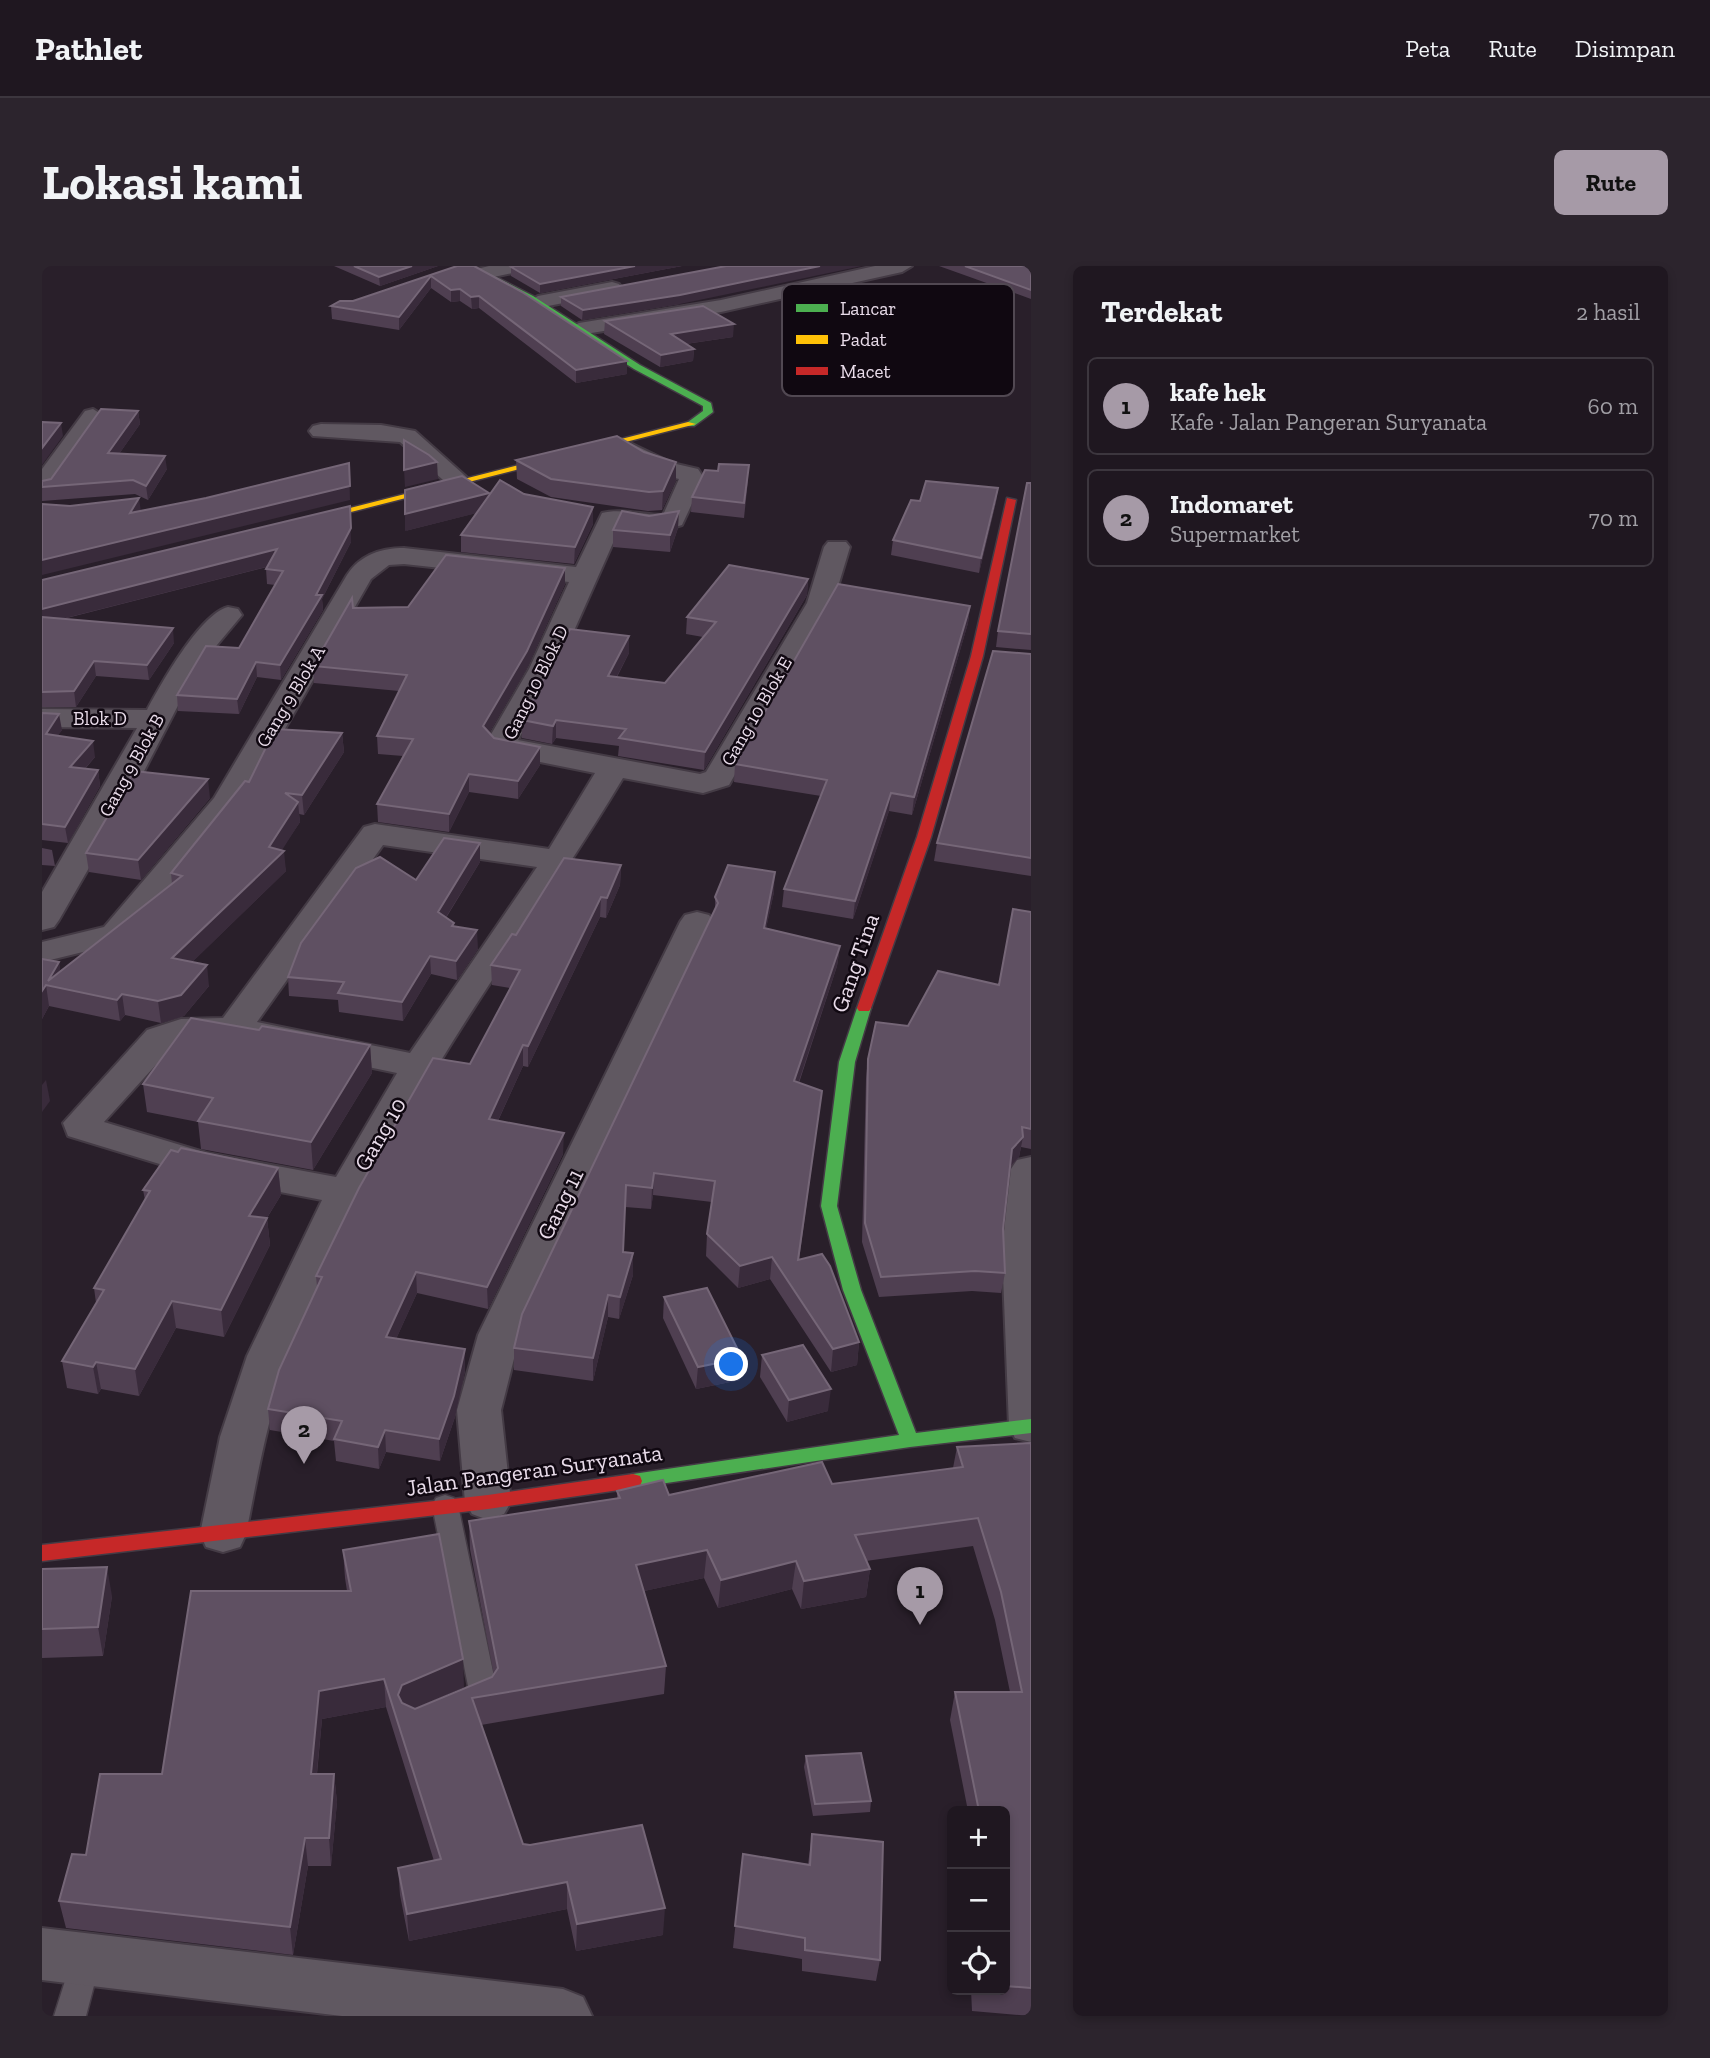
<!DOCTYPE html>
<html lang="id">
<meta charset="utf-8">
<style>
:root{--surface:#1f1720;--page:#2c242d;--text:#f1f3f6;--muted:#a19fa5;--line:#3c363e;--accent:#a69aa7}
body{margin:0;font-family:"Zilla Slab",serif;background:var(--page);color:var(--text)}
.controls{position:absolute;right:21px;bottom:21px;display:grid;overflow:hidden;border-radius:10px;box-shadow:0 4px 10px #0003}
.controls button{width:63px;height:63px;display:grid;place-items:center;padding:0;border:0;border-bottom:2px solid var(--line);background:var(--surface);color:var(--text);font:35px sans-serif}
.you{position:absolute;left:690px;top:1099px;width:24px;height:24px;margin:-18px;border:5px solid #fff;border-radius:50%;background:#1a73e8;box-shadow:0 0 0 10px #1a73e833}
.badge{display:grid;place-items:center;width:46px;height:46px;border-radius:50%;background:var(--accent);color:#111;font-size:23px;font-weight:700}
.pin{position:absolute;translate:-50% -58px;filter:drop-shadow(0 2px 4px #0008)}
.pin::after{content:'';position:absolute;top:37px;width:24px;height:21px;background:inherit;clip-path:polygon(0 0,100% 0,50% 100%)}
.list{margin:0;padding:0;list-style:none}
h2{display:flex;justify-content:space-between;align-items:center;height:91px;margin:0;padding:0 28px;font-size:30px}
h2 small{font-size:23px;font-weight:400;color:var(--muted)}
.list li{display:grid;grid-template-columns:46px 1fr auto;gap:21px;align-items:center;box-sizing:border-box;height:98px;margin:0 14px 14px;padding:0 14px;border:2px solid var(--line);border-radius:10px}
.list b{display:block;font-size:26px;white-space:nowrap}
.list p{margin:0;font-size:23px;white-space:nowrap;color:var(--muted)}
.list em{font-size:23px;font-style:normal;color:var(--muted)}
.icon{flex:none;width:38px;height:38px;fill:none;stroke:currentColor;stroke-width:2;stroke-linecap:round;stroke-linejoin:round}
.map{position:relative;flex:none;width:989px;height:1750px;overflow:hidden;border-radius:10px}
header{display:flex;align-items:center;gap:42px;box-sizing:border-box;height:98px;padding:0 35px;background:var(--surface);border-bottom:2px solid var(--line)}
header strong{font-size:33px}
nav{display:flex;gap:38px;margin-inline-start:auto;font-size:24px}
.intro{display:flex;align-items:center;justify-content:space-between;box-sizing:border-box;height:168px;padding:0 42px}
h1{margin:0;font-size:49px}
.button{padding:18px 32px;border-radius:10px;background:var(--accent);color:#111;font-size:24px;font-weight:700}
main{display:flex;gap:42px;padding:0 42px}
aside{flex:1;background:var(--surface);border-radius:10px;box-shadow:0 4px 10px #0003}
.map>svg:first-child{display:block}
</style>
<header>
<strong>Pathlet</strong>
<nav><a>Peta</a><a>Rute</a><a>Disimpan</a></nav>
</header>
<div class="intro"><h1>Lokasi kami</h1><a class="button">Rute</a></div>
<main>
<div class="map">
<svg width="989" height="1750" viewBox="0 0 989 1750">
<rect width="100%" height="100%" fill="#291f2a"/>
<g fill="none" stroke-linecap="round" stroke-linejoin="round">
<g stroke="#443b45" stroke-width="3">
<g id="lane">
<path d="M403,1229L412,1232L416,1239L454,1420L450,1437L428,1447L418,1444L414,1436L426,1420L390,1239L394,1232Z"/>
<path d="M44,1679L55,1683L59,1693L44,1750H12L33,1683Z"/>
</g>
</g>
<g stroke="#443b45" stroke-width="4">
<g id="street">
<path d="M447,0H488L485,4L442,13L432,7L435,3Z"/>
<path d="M833,0H870L860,6L679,46L537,69L526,63L537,57L679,34Z"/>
<path d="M570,16L577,18L580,22L577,26L496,42L486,36L496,30Z"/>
<path d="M51,143L62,150L9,225L0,227V203L43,145Z"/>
<path d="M279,158L339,159L373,165L430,216L427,221H409L358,176L271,170L267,165L271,160Z"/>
<path d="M586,176L630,197L656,203L662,212L640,259L620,265L579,259L515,403L476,474L658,508L664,506L765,337L782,281L786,276H804L808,281L791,337L687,519L661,527L581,512C522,611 454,703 395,801C340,893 289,989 249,1089C226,1146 216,1207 204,1268L198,1281L181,1286L164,1281L158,1268L178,1171L205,1090L280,934L160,911L26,870L21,857L105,764L139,753L181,752L322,561L333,558L507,583L553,507L453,487L444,477L487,403L527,316L362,298L347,299L329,313L201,536L94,668L86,675L0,696V676L62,661L172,532L305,309C318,289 339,282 362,282L534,301L560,247C578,242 601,249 621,249L637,213L614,207L578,188L574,183L578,178ZM341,579L495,601L368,787L215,756ZM192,773L355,807L294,911L165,887L62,856L131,780L144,775Z"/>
<path d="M186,341L196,343L200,349L165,391L142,428L98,513L17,654L12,661L0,664V626L95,462L0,461V443L105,444C119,418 158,348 186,341Z"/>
<path d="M655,646L667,649L672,656L478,1069L459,1144L469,1236L462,1248L446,1254L430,1248L423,1236L415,1144L436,1069L638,656L643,649Z"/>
<path d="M989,891V1176L973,1172L967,1160L960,983L969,903L975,894Z"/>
<path d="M0,1662L521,1723L541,1731L550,1750H300L0,1714Z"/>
</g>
</g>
<g stroke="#443b45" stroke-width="3">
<g id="fast">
<path d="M422,0H432L491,30L598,99L669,137L671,146L652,160H646V156L661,145V140L592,103L485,34Z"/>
<path d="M822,738L829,742L813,796L795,940L819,1024L874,1167L989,1153V1167L868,1181L591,1222L584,1220L582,1215L584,1210L591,1208L857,1169L801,1024L779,940L797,796L815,742Z"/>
</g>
</g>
<g stroke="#443b45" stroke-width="3">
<path id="slow" d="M646,156L654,158L258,259L253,256Z"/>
</g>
<g stroke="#443b45" stroke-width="3">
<g id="jam">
<path d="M965,232L974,234L941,390L889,571L829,742L827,745H817L815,742L875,571L929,390Z"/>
<path d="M591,1208L598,1210L600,1215L598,1220L591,1222L446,1243L0,1295V1279L446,1229Z"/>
</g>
</g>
<use href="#lane" fill="#605861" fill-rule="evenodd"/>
<use href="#street" fill="#605861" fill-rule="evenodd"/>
<use href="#fast" fill="#4caf50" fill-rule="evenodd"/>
<use href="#slow" fill="#ffc107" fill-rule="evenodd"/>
<use href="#jam" fill="#c62828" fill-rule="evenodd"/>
</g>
<g fill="#4f3f51">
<path d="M292,0H396L338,20Z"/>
<path d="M415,0L585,108L534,117L437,42L430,43L418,35L409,36L389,22L357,64L290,53L289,40L311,35Z"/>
<path d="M473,0H640L498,27L469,10V1Z"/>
<path d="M897,0H984L989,3V33Z"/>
<path d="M519,31L638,38L540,54L519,40Z"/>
<path d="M563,55L691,71L644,78L652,83L651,95L618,101L562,68Z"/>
<path d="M96,145L98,158L77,188L125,203L106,234L93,228L0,235V215L9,213Z"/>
<path d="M474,194L634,214L620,244L606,245L509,231L475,213Z"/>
<path d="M706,214L702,252L649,246L650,231Z"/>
<path d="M989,217V384L954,381L956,365Z"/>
<path d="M956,222L954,236L937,307L849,289L851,274L878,235Z"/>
<path d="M482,228L551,241V258L532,298L419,286V269L434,247L363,265L447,230Z"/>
<path d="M636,262L628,286L571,281V264Z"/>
<path d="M309,276L280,333L281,344L239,414L215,411L197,448L136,445L135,429L197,382L233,319L225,318L224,303L225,301L21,353L132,377L107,414L54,410L34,441H0V314Z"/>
<path d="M523,302V318L485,402L447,467L452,472L498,481V499L476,533L427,526L407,566L336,556L335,538L361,490L336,488L335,470L357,425L272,417L271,400L311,342L366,341Z"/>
<path d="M766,313L765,329L662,504L576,490L577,480L514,472L510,478L480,472V454L587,370V387L575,411L623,417L661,371L644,368L645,351Z"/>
<path d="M928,340L926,357L870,549L847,545L811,653L740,641L742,623L779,530L692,516L693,498Z"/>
<path d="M989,388V610L892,595L895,577Z"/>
<path d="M0,447L20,464L15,470L53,491L43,503L56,504L58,520L26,577L0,574Z"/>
<path d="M300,467L302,486L262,549L257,548L258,556L239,584L244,605L150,696L167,720L142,750L119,757L83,749L78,755L7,740L0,753V693L17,696L18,705L130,618L129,607L207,516Z"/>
<path d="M168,532L99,614L47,606L44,587Z"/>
<path d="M438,577V596L404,652L412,661L436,683L415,714L389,708L361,755L297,746L296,734L247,730L246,711L374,614Z"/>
<path d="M0,582L10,584L13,600L0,599Z"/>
<path d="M579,599L578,619L564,652L558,651L486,801L481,800L456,855L521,888L446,1043L375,1027L354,1073L423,1105L413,1151L398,1195L344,1186L337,1203L294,1195L292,1175L228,1164L226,1143L275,1021L274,1010L428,798L468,722L450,719L449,699L474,669Z"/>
<path d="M732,626L724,662L798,680L795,700L757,817L780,825L757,994L817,1076L815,1099L789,1106L728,1013L696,1022L664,990L665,968L670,936L611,929L609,943L583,941L581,986L591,987V1009L577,1053L566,1051L551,1115L472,1104V1082L673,643V631Z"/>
<path d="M989,646V883L979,881L977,891L968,901L961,963L963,1007L959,1027L930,1025L837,1031L820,976L824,812L826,793L866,760L957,719Z"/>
<path d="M217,764L328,779L330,807L271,904L159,883L156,856L105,846L101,818Z"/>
<path d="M236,902L239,929L225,952L228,979L182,1071L134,1062L97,1130L59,1123L56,1128L25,1122L20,1095L54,1037L52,1022L103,934L101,924Z"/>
<path d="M622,1031L698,1114L654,1123L621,1052Z"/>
<path d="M720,1089L786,1145L745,1156L718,1111Z"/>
<path d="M989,1177V1750L930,1745L929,1724H963V1545H926L908,1454L913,1426H968L953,1354L931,1280L824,1295L828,1303L824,1331L759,1343L750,1323L676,1342L662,1312L602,1325L624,1400L622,1428L439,1459L481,1578L621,1669L534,1685L525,1643L367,1675L358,1629L356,1602L392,1595L344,1441L280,1453L275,1508H292L295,1536L289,1600H266L251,1689L24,1662L17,1635L44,1589L120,1508L305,1325L303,1312L301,1284L422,1421L373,1442V1443L450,1411L452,1409L428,1283L427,1255L575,1232V1225L627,1229L790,1218L911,1202L915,1181Z"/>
<path d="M0,1303L70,1330L61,1390L0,1392Z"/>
<path d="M764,1490L829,1535L828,1546L771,1550L762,1501Z"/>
<path d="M770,1568L838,1694L834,1715L760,1705V1693L691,1682L701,1588L766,1598Z"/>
</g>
<g fill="#392b3b">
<path d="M370,0H396L338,20L337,11Z"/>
<path d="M593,0H640L498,27V18Z"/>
<path d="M778,0H820L638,38L540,54L541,44Z"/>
<path d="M389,10V22L357,64V51Z"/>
<path d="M418,23V35L409,36V24Z"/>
<path d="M437,30V42L430,43L429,31Z"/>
<path d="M692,58L691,71L629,80V68Z"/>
<path d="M652,83L651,95L618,101L619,89Z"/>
<path d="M585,95V108L534,117V104Z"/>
<path d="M96,145L98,158L68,201L66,187Z"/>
<path d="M19,157L21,170L0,199V182Z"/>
<path d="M123,190L125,203L106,234L104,220Z"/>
<path d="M395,196L396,213L363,221L362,204Z"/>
<path d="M634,196V214L620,244L621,225Z"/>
<path d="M307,197L308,234L0,309V294Z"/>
<path d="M956,222L954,236L937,307L939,292Z"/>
<path d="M447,227V244L363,265V248Z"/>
<path d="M97,232L99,246L88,247Z"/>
<path d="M308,240L309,276L280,333L281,344L239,414L238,399L274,329Z"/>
<path d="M551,241V258L532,298L533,281Z"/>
<path d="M637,245L636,262L628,286V269Z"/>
<path d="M235,283L236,298L0,358V343Z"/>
<path d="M523,302V318L485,402L441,477V460Z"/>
<path d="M766,313L765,329L662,504L663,486Z"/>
<path d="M928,340L926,357L870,549L872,531Z"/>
<path d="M131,362L132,377L107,414L105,399Z"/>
<path d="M587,370V387L566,427V410Z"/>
<path d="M52,395L54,410L34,441L32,425Z"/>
<path d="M214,396L215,411L197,448L195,433Z"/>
<path d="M17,448L20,464L6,484L4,468Z"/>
<path d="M514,454V472L510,478L511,460Z"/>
<path d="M300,467L302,486L262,549L260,529Z"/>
<path d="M51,475L53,491L30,517L28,501Z"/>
<path d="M498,481V499L476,533V515Z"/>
<path d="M56,504L58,520L26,577L23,561Z"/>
<path d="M427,508V526L407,566V548Z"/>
<path d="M166,513L168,532L99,614L96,594Z"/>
<path d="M849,527L847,545L811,653L813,635Z"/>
<path d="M256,536L258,556L235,592L242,585L244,605L133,713L130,692L227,581Z"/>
<path d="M438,577V596L396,664V646Z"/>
<path d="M579,599L578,619L564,652L565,632Z"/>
<path d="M733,606L732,626L720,682L722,662Z"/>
<path d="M559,631L558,651L486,801V780Z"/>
<path d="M435,664L436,683L415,714L414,695Z"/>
<path d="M798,680L795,700L750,836L752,815Z"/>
<path d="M388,690L389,708L361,755L360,736Z"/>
<path d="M17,696L20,717L6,715Z"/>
<path d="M165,699L167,720L142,750L119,757L116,735Z"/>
<path d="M4,719L7,740L0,753V725Z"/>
<path d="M80,728L83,749L78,755L75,734Z"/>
<path d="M328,779L330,807L271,904L269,876Z"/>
<path d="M481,779V800L447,874V853Z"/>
<path d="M4,814L8,835L0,846V819Z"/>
<path d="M522,867L521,888L446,1043L445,1021Z"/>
<path d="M981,871L977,891L966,903L970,883Z"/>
<path d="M236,902L239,929L210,976L207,950Z"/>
<path d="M612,907L611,929L609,943L610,922Z"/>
<path d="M225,952L228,979L182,1071L179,1044Z"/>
<path d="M591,987V1009L577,1053L578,1031Z"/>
<path d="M730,991L728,1013L696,1022L698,1000Z"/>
<path d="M374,1006L375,1027L345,1093L344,1071Z"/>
<path d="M566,1029V1051L551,1115V1092Z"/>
<path d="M130,1035L134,1062L97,1130L93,1103Z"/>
<path d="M817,1076L815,1099L789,1106L791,1083Z"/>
<path d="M423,1083V1105L413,1151L398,1195L397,1173Z"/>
<path d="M700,1092L698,1114L654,1123L656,1101Z"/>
<path d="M54,1096L59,1123L56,1128L51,1101Z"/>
<path d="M789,1123L786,1145L745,1156L747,1134Z"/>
<path d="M343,1164L344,1186L337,1203L336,1181Z"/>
<path d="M665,1284L662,1312L593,1327L594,1299Z"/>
<path d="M754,1295L750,1323L676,1342L679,1314Z"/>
<path d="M65,1301L70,1330L61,1390L56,1361Z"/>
<path d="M828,1303L824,1331L759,1343L762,1315Z"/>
<path d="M421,1393L422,1421L362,1447L356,1429L360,1419Z"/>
<path d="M342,1413L344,1441L280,1453L272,1536L269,1508L277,1425Z"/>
<path d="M292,1508L295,1536L289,1600L287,1572Z"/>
<path d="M263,1572L266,1600L251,1689L248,1661Z"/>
<path d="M525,1616V1643L367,1675L365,1648Z"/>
<path d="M623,1642L621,1669L534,1685L535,1658Z"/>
</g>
<g fill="#5f5062" stroke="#756677" stroke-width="2">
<path d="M312,0H370L337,11Z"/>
<path d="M415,0H432L480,26L585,95L534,104L437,30L429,31L418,23L409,24L389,10L357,51L289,40L298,35H311Z"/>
<path d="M473,0H593L498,18L469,1Z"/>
<path d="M684,0H778L638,29L541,44L519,31Z"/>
<path d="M923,0H984L989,3V24Z"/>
<path d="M661,40L692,58L629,68L652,83L619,89L563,55Z"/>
<path d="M59,143L96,145L66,187L123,190L104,220L91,214L0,221V215L9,213Z"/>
<path d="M0,156L19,157L0,182Z"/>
<path d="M575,170L602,186L634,196L621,225L607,226L509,213L474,194Z"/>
<path d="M362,174L387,189L395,196L362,204Z"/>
<path d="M307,197L308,220L0,294V238L28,240L97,232L88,247L164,232Z"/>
<path d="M677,198L707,199L702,237L650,231L663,204L676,205Z"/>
<path d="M420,210L447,227L363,248V224Z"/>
<path d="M458,214L482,228L551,241L533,281L419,269Z"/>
<path d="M884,215L956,222L939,292L851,274L869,234L878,235Z"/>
<path d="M985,217H989V368L956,365Z"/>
<path d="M308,240L309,262L274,329H280L238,399L214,396L195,433L135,429L164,380L197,382L241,305L224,303L235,283L0,343V314Z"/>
<path d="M580,245L607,250L637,245L628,269L571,264Z"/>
<path d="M404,289L523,302L485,385L441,460L452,472L498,481L476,515L427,508L407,548L335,538L371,473L335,470L365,409L271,400L310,332L311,342L366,341Z"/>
<path d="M687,299L766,313L663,486L577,472L584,463L514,454L511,460L480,454L528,363L587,370L566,410L623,417L674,356L645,351Z"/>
<path d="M796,318L928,340L872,531L849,527L813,635L742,623L785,514L693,498Z"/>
<path d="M0,351L131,362L105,399L52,395L32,425L0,426Z"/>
<path d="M951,385L989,388V592L895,577Z"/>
<path d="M0,447L17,448L4,468L51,475L28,501L56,504L23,561L0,558Z"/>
<path d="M233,463L300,467L260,529L243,527L256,536L227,581L242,585L130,692L165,699L139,729L116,735L80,728L75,734L4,719L0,725V693L17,696L6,715L140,610L129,607L203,515L207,516Z"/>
<path d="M92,505L166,513L96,594L44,587Z"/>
<path d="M402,572L438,577L396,646L412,657L410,660L435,664L414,695L388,690L360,736L296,727L302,716L246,711L259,677L314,602L338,591L374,614Z"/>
<path d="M522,592L579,599L565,632L559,631L486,780L481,779L447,853L522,867L445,1021L374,1006L344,1071L423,1083L412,1130L397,1173L343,1164L336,1181L292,1173L300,1155L226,1143L237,1104L280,1011L274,1010L317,922L391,792L428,798L478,704L449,699L470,668L474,669Z"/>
<path d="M686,599L733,606L722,662L798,680L752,815L780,825L756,994L780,988L788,1000L817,1076L791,1083L730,991L698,1000L665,968L673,915L612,907L610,922L584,919L581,986L591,987L578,1031L566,1029L551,1092L472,1082L480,1048L676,637L673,631Z"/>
<path d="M971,643L989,646V863L980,861L981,871L970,883L961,963L963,1007L933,1005L839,1011L823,957L826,793L834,756L866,760L896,705L957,719Z"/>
<path d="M149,752L217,764L220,760L328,779L269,876L156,855L171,832L101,818Z"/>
<path d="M139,882L236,902L207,950L225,952L179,1044L130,1035L93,1103L54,1096L51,1101L20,1095L62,1024L52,1022L108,925L101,924L129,884L136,886Z"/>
<path d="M665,1022L700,1092L656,1101L622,1031Z"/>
<path d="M761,1079L789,1123L747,1134L720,1089Z"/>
<path d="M989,1177V1722L963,1720V1545H937L913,1426H980L959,1326L936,1252L813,1269L828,1303L762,1315L754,1295L679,1314L665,1284L594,1299L624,1400L430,1432L481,1578L488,1579L600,1559L623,1642L535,1658L525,1616L365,1648L356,1602L399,1593L342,1413L277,1425L269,1508H292L287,1572H263L248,1661L17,1635L30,1588L44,1589L58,1508H120L149,1325H309L301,1284L397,1268L421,1393L360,1419L356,1429L360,1437L373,1443L450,1411L456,1402L427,1255L578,1232L575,1225L621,1214L627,1229L780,1196L790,1218L921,1201L915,1181Z"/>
<path d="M65,1301L56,1361L0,1363V1303Z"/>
<path d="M819,1487L829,1535L773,1538L764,1490Z"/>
<path d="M770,1568L841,1576L838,1694L763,1684V1672L693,1660L701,1588L768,1599Z"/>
</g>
<g text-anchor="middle" stroke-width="5" stroke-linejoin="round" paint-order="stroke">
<g font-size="19" fill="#e9dcea" stroke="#100811">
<text transform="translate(493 416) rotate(-64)" y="7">Gang 10 Blok D</text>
<text transform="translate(248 430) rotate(-59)" y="7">Gang 9 Blok A</text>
<text transform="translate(714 445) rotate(-60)" y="7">Gang 10 Blok E</text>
<text x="58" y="459">Blok D</text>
<text transform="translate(89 499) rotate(-61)" y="7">Gang 9 Blok B</text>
</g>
<g font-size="23" fill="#e9dcea" stroke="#100811">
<text transform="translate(813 697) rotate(-71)" y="8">Gang Tina</text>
<text transform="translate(338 868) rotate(-60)" y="8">Gang 10</text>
<text transform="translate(518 938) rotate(-64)" y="8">Gang 11</text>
<text transform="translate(492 1204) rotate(-8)" y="8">Jalan Pangeran Suryanata</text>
</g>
</g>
<rect x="740" y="18" width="232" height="112" rx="10" fill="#100811" stroke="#514852" stroke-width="2"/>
<rect x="754" y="38" width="32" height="8" fill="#4caf50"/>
<rect x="754" y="69" width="32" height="9" fill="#ffc107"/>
<rect x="754" y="101" width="32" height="8" fill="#c62828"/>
<g font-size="19" fill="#e9dcea">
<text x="798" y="49">Lancar</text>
<text x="798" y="80">Padat</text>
<text x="798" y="112">Macet</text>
</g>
</svg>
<div class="controls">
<button>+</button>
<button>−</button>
<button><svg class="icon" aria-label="locate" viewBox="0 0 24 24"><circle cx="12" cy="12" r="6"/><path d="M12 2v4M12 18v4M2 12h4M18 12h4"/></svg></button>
</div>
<div class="you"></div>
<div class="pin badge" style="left:878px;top:1359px">1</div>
<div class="pin badge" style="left:262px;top:1198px">2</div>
</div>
<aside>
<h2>Terdekat<small>2 hasil</small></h2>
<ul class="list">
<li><span class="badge">1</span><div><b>kafe hek</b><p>Kafe · Jalan Pangeran Suryanata</p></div><em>60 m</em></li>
<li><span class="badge">2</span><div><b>Indomaret</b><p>Supermarket</p></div><em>70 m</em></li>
</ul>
</aside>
</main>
